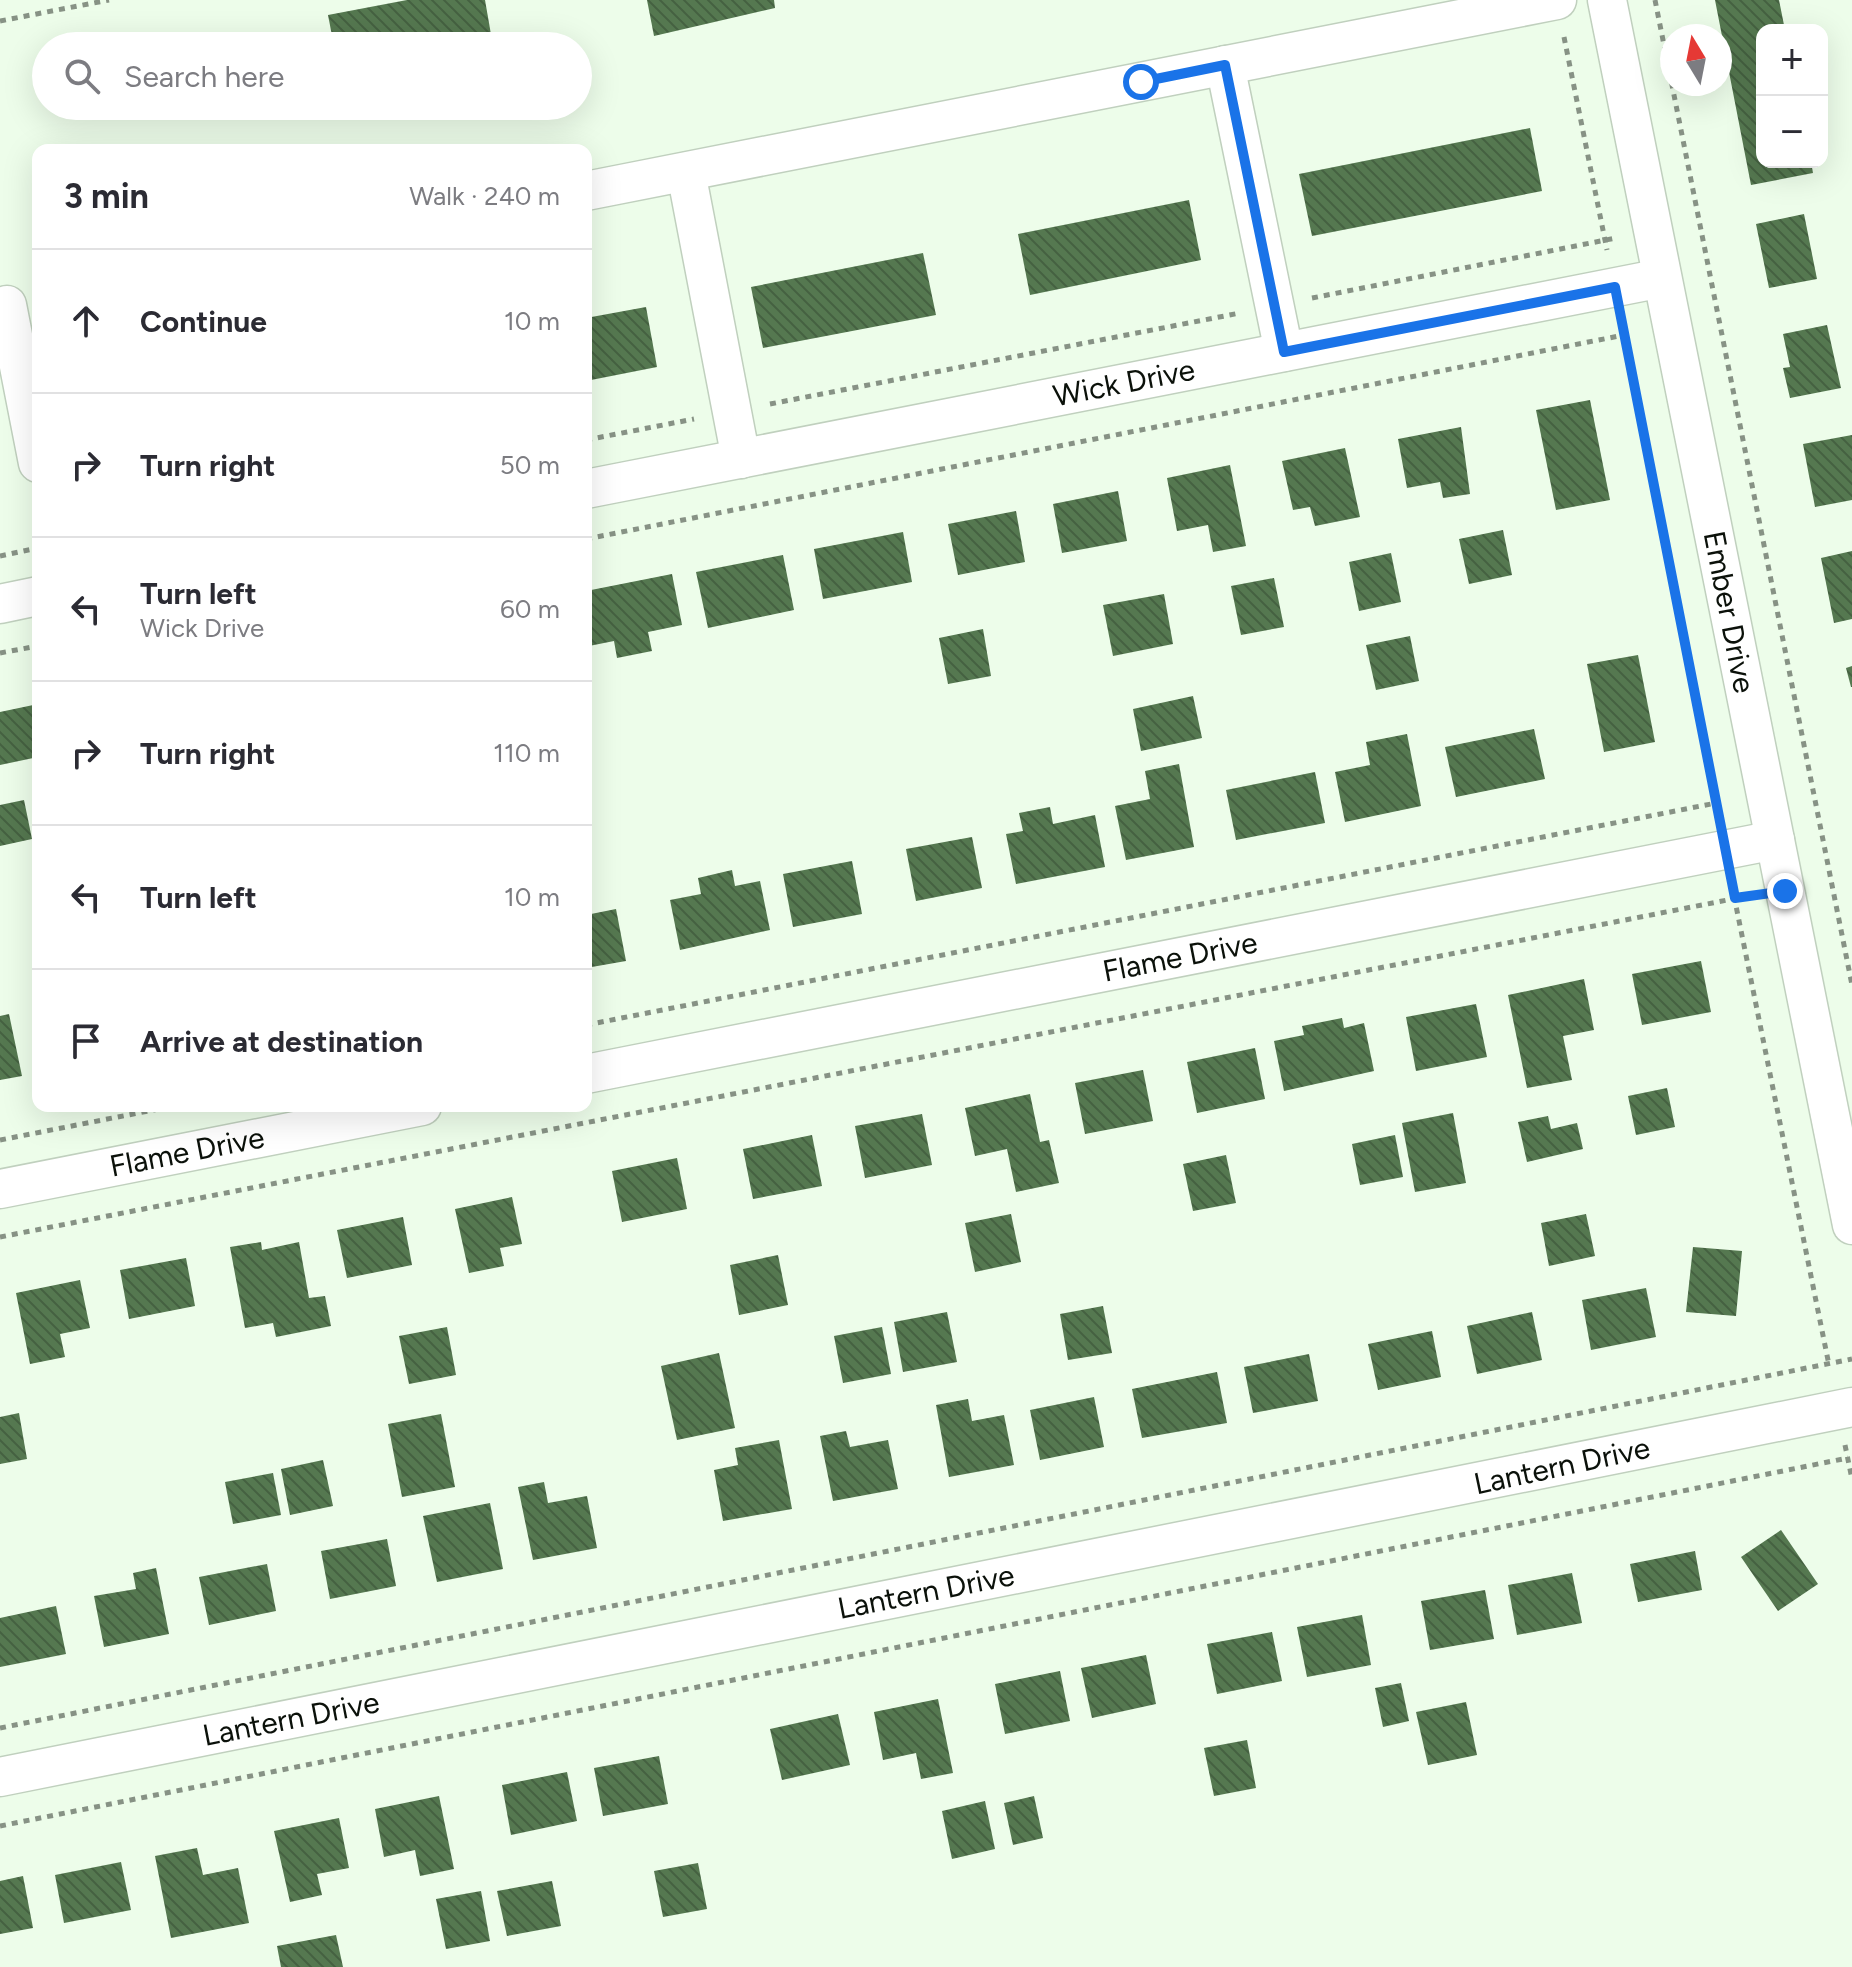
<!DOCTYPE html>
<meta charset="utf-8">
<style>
:root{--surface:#fff;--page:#f7f7f7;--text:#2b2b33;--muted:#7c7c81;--line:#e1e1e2}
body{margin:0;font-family:Figtree,sans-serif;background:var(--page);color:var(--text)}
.controls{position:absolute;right:24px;top:24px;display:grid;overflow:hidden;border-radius:16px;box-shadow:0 8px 32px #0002}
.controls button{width:72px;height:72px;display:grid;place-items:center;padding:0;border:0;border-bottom:2px solid var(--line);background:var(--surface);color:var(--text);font:40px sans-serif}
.compass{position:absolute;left:1660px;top:24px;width:72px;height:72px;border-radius:50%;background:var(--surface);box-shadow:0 8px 32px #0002;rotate:350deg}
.stop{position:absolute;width:24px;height:24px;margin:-18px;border:6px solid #1a73e8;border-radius:50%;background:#fff}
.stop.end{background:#1a73e8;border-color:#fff;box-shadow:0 2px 8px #0008}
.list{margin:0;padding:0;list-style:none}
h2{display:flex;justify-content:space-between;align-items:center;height:104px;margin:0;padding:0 32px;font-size:34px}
h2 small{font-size:26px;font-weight:400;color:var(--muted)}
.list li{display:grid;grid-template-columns:52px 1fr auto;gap:24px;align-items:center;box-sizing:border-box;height:144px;padding:0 32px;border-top:2px solid var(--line)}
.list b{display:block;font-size:30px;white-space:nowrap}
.list p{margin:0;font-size:26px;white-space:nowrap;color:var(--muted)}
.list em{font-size:26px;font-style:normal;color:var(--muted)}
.icon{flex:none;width:44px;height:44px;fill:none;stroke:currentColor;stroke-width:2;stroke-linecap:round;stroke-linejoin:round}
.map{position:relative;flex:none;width:1852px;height:1967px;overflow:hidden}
.search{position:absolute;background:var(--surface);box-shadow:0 8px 32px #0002;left:32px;top:32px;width:560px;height:88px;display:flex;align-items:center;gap:20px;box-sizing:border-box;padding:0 28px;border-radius:44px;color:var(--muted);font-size:30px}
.panel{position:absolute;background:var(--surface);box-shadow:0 8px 32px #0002;left:32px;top:144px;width:560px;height:968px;border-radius:16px}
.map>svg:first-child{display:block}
</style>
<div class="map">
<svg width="1852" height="1967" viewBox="0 0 1852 1967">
<defs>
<pattern id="building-back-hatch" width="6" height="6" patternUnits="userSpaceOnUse" patternTransform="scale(2)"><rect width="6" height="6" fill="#557850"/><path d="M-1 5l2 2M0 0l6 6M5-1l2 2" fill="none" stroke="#456141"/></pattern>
</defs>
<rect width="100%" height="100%" fill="#edfdea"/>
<g fill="url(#building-back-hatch)">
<path d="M407,0H485L493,46H334L328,15Z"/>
<path d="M647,0H774L775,8L654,36Z"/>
<path d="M1715,0H1779L1785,30H1762V162H1811L1813,173L1751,185Z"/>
<path d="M1530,128L1542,191L1312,236L1299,174Z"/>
<path d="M1189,200L1201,260L1030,295L1018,234Z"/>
<path d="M1804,214L1817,279L1769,288L1756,224Z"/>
<path d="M923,253L936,315L763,348L751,287Z"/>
<path d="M646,307L657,367L586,381V318Z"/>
<path d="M1827,325L1841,388L1790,398L1783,368L1790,367L1783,334Z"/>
<path d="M1590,400L1610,500L1556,510L1536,410Z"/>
<path d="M1461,427L1470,494L1443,498L1440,482L1407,488L1398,439Z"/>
<path d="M1852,435V500L1815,507L1803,444Z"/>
<path d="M1345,448L1360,517L1315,526L1310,507L1293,510L1282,461Z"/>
<path d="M1230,465L1246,546L1213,552L1208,525L1177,531L1167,478Z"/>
<path d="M1118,491L1127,541L1062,553L1053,504Z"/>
<path d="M1016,511L1025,562L958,575L948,524Z"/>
<path d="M1503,530L1512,575L1469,584L1459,539Z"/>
<path d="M903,532L912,582L823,599L814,549Z"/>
<path d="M1852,551V619L1834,623L1821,558Z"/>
<path d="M1391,553L1401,602L1359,611L1349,562Z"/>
<path d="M783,555L794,610L708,628L696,572Z"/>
<path d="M672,574L682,625L648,632L652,651L617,658L614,641L589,646L586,591Z"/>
<path d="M1274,578L1284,627L1241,635L1231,586Z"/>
<path d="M1164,594L1173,644L1113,656L1103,605Z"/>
<path d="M983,629L991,676L948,684L939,638Z"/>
<path d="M1410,636L1419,681L1376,690L1366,645Z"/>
<path d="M1638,655L1655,742L1604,752L1587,664Z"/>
<path d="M1852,666V687H1851L1846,668Z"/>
<path d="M1193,696L1202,738L1141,751L1133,709Z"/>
<path d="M38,704V757L0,765V712Z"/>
<path d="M1534,729L1545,779L1456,797L1445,747Z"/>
<path d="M1407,734L1421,806L1345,822L1335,772L1370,765L1366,742Z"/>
<path d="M1179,764L1194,847L1126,860L1115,806L1150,799L1145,771Z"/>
<path d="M1315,772L1325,823L1236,840L1226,790Z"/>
<path d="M24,800L32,839L0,846V805Z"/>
<path d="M1050,807L1053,824L1095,815L1105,867L1016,884L1006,834L1023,831L1019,813Z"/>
<path d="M972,837L982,888L916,901L906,849Z"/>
<path d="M852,861L862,914L793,927L783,874Z"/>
<path d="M732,870L735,886L760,881L770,930L680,950L670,900L701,894L698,878Z"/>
<path d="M616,909L626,961L586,968V915Z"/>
<path d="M1701,961L1711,1012L1642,1025L1632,974Z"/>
<path d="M1584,979L1594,1030L1563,1036L1572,1080L1527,1088L1508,995Z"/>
<path d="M1476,1004L1487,1057L1416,1071L1406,1017Z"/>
<path d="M9,1014L22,1076L0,1080V1016Z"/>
<path d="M1342,1018L1344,1028L1364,1023L1374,1071L1284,1091L1274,1041L1304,1035L1302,1026Z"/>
<path d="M1255,1048L1265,1099L1197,1113L1187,1062Z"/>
<path d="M1143,1070L1153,1121L1085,1134L1075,1083Z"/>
<path d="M1667,1088L1675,1127L1636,1135L1628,1096Z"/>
<path d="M1030,1094L1040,1142L1049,1140L1059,1183L1016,1192L1007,1149L975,1156L965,1108Z"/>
<path d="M1453,1113L1466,1183L1415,1192L1402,1123Z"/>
<path d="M922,1114L932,1165L865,1178L855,1126Z"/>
<path d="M1548,1116L1551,1129L1577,1123L1583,1149L1527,1162L1518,1122Z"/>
<path d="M812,1135L822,1186L753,1199L743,1149Z"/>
<path d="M1395,1135L1403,1177L1360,1185L1352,1144Z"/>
<path d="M1226,1155L1236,1203L1193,1211L1183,1164Z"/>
<path d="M677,1158L687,1209L622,1222L612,1171Z"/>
<path d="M512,1197L522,1244L500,1248L504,1266L469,1273L455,1209Z"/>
<path d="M1011,1214L1021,1262L975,1272L965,1223Z"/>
<path d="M1586,1214L1595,1256L1549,1266L1541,1223Z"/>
<path d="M403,1217L412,1265L347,1278L337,1230Z"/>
<path d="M261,1242L262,1250L299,1242L309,1298L325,1296L331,1326L276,1337L273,1323L245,1328L230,1247Z"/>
<path d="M1693,1247L1742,1251L1736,1316L1686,1312Z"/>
<path d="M778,1255L788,1305L739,1315L730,1265Z"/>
<path d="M186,1258L195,1306L129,1319L120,1270Z"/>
<path d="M80,1280L90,1328L60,1334L65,1357L30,1364L16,1293Z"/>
<path d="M1646,1288L1656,1337L1591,1350L1582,1300Z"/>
<path d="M1103,1306L1112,1353L1068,1360L1060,1314Z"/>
<path d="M947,1312L957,1362L903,1372L894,1322Z"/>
<path d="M1532,1312L1542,1360L1477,1374L1467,1326Z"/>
<path d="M447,1327L456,1375L409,1384L399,1336Z"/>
<path d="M882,1327L891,1374L843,1383L834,1336Z"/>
<path d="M1432,1331L1441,1377L1378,1390L1368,1344Z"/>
<path d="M719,1353L735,1428L677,1440L661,1366Z"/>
<path d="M1309,1354L1318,1401L1253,1413L1244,1367Z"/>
<path d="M1217,1372L1227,1423L1142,1438L1132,1389Z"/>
<path d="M1094,1397L1104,1447L1040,1460L1030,1410Z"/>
<path d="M968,1399L972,1421L1004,1415L1014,1465L949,1477L936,1405Z"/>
<path d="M19,1413L27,1459L0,1464V1417Z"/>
<path d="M441,1414L455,1487L402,1497L388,1424Z"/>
<path d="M846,1431L850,1447L888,1440L898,1489L833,1501L820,1436Z"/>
<path d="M779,1440L792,1509L723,1521L714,1470L738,1465L735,1448Z"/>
<path d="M323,1460L333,1506L290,1515L281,1469Z"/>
<path d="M273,1473L281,1515L233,1524L225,1482Z"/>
<path d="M544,1482L548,1503L587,1496L597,1548L533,1560L518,1487Z"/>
<path d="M490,1503L503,1569L437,1582L423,1516Z"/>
<path d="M1781,1530L1818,1584L1778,1611L1741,1557Z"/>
<path d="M387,1539L396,1586L330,1599L321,1551Z"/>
<path d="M1695,1551L1702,1590L1638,1602L1630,1564Z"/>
<path d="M267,1564L276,1611L209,1625L199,1577Z"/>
<path d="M156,1568L169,1634L104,1647L94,1596L136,1589L133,1573Z"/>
<path d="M1572,1573L1582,1623L1517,1635L1508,1585Z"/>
<path d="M1485,1590L1494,1639L1430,1650L1421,1601Z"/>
<path d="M56,1606L66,1654L0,1667V1618Z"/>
<path d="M1362,1615L1371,1665L1307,1677L1297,1627Z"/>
<path d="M1272,1632L1282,1681L1217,1694L1207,1644Z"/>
<path d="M1146,1655L1156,1704L1092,1718L1081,1668Z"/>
<path d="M1060,1671L1070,1721L1005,1734L995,1684Z"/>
<path d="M1401,1683L1409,1721L1383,1727L1375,1688Z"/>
<path d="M938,1699L953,1773L921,1779L916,1753L883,1760L874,1712Z"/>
<path d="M1466,1702L1477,1755L1428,1765L1416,1712Z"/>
<path d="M838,1714L850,1765L782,1780L770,1729Z"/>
<path d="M1247,1740L1256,1788L1214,1796L1204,1748Z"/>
<path d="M659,1756L668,1804L603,1816L594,1768Z"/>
<path d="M567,1772L577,1821L511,1835L502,1785Z"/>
<path d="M439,1796L454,1869L420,1876L415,1850L384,1857L375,1809Z"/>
<path d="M1034,1796L1043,1838L1013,1845L1004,1803Z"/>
<path d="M985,1801L995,1849L952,1859L942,1811Z"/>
<path d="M339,1818L349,1868L317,1874L322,1895L290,1902L274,1831Z"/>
<path d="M197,1848L203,1875L238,1868L249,1923L171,1938L155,1856Z"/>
<path d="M121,1862L131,1910L64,1923L55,1875Z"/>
<path d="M698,1863L707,1909L663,1917L654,1871Z"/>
<path d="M23,1876L33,1928L0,1934V1881Z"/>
<path d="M552,1881L561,1926L507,1936L497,1891Z"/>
<path d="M481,1891L490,1941L446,1949L436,1899Z"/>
<path d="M336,1935L343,1967H281L277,1946Z"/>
</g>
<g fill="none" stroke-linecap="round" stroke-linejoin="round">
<g stroke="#c0d0be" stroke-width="41">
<g id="minor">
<path d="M1607,0L1852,1225"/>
<path d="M1225,65L1284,352"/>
<path d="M686,172L741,459"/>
<path d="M586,191L1557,0"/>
<path d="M7,305L38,463"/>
<path d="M586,489L1662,278"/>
<path d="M0,604L38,596"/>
<path d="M586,1074L1775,840"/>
<path d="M0,1189L422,1106"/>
<path d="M0,1777L1852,1407"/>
</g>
</g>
<g stroke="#879285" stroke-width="5" stroke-dasharray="6 6" stroke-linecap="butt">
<path d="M1655,0L1852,985"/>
<path d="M0,21L109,0"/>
<path d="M1564,37L1607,250"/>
<path d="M1312,298L1616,238"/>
<path d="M1622,323L1718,812"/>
<path d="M770,404L1240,313"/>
<path d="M586,440L694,419"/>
<path d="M586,539L1624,335"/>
<path d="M0,556L38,548"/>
<path d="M0,653L38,646"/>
<path d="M1734,896L1829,1365"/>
<path d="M586,1025L1716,803"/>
<path d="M0,1140L174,1106"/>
<path d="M0,1237L1748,896"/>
<path d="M1845,1445L1852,1479"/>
<path d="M0,1728L1852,1359"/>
<path d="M0,1826L1848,1458"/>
</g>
<use href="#minor" stroke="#fff" stroke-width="38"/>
</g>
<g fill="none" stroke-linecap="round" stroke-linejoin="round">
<path stroke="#1a73e8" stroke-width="10" d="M1141,82L1225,65L1284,352L1615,287L1735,898L1785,891"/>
</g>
<g text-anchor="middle" stroke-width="7" stroke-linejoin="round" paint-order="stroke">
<g font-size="30" fill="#0b110a" stroke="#fff">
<text transform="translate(1124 383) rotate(-11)" y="10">Wick Drive</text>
<text transform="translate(1729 612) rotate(79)" y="10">Ember Drive</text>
<text transform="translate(1180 957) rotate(-11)" y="10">Flame Drive</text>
<text transform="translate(187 1152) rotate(-11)" y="10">Flame Drive</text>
<text transform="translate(1562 1466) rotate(-12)" y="10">Lantern Drive</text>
<text transform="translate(926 1592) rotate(-11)" y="10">Lantern Drive</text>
<text transform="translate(291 1719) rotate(-11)" y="10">Lantern Drive</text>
</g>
</g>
</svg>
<div class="controls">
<button>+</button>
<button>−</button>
</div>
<svg class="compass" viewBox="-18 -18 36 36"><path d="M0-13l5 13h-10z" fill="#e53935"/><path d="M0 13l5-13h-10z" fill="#7c7c81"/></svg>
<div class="stop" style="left:1141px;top:82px"></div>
<div class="stop end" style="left:1785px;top:891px"></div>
<div class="search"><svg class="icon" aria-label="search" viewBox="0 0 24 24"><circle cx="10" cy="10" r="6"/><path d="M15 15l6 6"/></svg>Search here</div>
<section class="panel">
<h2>3 min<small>Walk · 240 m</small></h2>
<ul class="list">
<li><svg class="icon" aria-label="ahead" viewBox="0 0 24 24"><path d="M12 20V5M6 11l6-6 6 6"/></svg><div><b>Continue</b></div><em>10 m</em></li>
<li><svg class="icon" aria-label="right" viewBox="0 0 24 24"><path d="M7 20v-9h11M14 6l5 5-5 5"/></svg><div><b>Turn right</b></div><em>50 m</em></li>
<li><svg class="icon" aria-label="left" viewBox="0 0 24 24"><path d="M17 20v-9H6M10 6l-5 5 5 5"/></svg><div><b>Turn left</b><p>Wick Drive</p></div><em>60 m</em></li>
<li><svg class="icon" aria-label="right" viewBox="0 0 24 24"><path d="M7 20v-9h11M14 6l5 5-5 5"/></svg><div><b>Turn right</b></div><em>110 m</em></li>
<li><svg class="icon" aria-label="left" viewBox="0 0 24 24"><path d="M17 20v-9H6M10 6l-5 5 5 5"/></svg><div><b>Turn left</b></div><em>10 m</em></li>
<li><svg class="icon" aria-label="arrive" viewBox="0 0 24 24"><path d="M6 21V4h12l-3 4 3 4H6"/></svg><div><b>Arrive at destination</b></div></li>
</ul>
</section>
</div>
